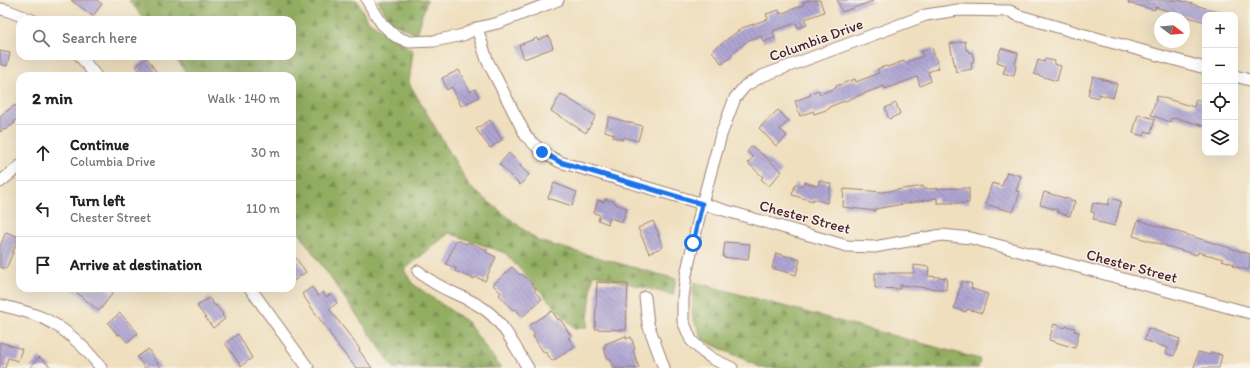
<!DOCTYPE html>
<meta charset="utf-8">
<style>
:root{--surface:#fff;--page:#f6f6f6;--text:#222;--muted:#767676;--line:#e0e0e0}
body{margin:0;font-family:Itim,sans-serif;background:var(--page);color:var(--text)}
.controls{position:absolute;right:12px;top:12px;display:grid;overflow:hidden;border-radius:8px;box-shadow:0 4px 16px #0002}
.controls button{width:36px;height:36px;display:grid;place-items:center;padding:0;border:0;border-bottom:1px solid var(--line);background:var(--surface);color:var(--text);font:20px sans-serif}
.compass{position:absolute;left:1154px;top:12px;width:36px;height:36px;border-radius:50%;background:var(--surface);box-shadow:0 4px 16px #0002;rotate:106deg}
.stop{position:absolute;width:12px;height:12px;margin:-9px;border:3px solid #1a73e8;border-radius:50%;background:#fff}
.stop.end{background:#1a73e8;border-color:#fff;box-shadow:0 1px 4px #0008}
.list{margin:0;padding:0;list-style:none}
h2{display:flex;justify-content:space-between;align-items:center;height:52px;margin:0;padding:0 16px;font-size:17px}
h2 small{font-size:13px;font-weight:400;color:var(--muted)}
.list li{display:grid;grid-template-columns:26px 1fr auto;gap:12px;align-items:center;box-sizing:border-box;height:56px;padding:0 16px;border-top:1px solid var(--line)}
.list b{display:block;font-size:15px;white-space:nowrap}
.list p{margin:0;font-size:13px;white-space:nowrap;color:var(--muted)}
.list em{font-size:13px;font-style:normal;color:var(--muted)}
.icon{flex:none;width:22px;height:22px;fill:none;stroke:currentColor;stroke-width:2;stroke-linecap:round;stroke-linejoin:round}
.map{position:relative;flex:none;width:1250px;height:368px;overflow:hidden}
.search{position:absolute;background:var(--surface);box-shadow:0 4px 16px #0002;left:16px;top:16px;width:280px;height:44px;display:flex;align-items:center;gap:10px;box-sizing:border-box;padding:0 14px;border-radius:12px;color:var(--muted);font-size:15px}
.panel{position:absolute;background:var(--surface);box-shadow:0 4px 16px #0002;left:16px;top:72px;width:280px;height:220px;border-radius:12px}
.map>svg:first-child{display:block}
</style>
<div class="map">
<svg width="1250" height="368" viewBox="0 0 1250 368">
<defs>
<pattern id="forest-firs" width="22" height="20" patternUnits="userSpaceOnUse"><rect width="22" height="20" fill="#91ad60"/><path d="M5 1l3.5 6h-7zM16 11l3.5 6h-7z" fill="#788c4f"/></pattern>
<pattern id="building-back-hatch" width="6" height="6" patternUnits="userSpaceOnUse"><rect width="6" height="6" fill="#afa6d3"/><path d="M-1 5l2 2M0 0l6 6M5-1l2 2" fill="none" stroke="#9087ab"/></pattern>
</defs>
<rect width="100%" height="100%" fill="#f7f3e8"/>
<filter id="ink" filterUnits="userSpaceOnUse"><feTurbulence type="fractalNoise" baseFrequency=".025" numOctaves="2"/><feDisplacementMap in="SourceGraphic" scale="8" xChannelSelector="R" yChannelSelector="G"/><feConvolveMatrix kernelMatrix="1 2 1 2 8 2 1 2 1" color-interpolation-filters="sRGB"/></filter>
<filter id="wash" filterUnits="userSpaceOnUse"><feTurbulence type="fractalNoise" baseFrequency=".012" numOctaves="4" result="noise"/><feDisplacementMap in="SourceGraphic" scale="16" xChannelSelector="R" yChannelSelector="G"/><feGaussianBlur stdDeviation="0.9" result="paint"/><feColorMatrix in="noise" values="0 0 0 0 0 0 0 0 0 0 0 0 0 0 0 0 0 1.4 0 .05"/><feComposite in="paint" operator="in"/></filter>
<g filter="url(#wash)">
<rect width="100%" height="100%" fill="#efdfbe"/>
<g fill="url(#forest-firs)" stroke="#6e6646">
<path d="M129,0H357L367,20L413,51L409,83L470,187L538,241L676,279L673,295L593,274L587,327L575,329L505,253L449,233L404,270L413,284L467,322L501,368H394L292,223V76H189L174,56H292V20H145Z"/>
<path d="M378,0H427L416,34L390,22Z"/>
<path d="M694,282L980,359L978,368H762L703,340L692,315Z"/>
</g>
<g id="blocks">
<g fill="url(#building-back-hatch)">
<path d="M71,0H97L102,4L93,16Z"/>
<path d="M809,0H820L824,12L805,19L807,25L798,28L796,23L773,31L775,38L763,42L761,36L749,40L731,54L732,56L722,64L712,51L742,28L768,19L766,14L779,10L780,14L804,5L803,2Z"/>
<path d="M837,0H873V1L842,12Z"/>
<path d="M1129,0H1179L1222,13V15H1205V22L1155,7V10L1128,3Z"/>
<path d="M549,36L553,48L524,59L519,45L537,38L538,40Z"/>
<path d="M965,41L966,50H968L969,53L972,52L974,62H971L972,69L956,72L950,44Z"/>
<path d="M932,48L939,68L928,72L931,81L920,86L917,77L885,89L884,86L829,107V109L814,114L813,111L800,116L795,101L811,95L810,93L819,90L820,94L836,88V86L855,79L856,82L879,73L877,69L886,66L887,67L904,61V63L923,56L921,51Z"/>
<path d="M1001,48L1018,53L1015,66H1016L1014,76L1003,73L1006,65L997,62Z"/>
<path d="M0,51L10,53L7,66L0,64Z"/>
<path d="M147,58L159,76H143L136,66Z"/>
<path d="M1045,59L1055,61L1054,64L1061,66L1057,81L1034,74L1038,60L1044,62Z"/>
<path d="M459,70L470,92L475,89L479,97L461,106L452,87L447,90L442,78Z"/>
<path d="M1093,76L1117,84L1113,98L1099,94L1098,98L1088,95Z"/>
<path d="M561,94L596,116L586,133L551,111Z"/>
<path d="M1157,96L1194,107L1196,99L1205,102V126L1176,118V119L1171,118L1170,122L1151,115Z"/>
<path d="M896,103L900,114L889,119L885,108Z"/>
<path d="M15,105L20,112V117L14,122L15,123L5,130L4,129L0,132V116Z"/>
<path d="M778,110L789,121L780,129L787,136L776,146L759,128Z"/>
<path d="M1138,114L1155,119L1151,133L1146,131L1144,136L1133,133Z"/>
<path d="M609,117L642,126L638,141L624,137L623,140L613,137L614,134L605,131Z"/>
<path d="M490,120L502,140L490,148L476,129Z"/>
<path d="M752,146L782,171L769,186L761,179L763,177L748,163L753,157L747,152Z"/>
<path d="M509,153L521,165L520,166L529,175L520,185L499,164Z"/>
<path d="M1007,172L1021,176L1016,191L1020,192L1013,212L985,204L992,183L1002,186Z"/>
<path d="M819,180L831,184L827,203L813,199V201L792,195L796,183L800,187L804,182L818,186Z"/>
<path d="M554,183L577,192L572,206L548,198Z"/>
<path d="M923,186L924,189L969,188V203H937V198L875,209V211L843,207L844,189L883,192Z"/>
<path d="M1044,192L1075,201L1070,216L1057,212L1058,210L1040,205Z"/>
<path d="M1110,198L1121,201L1115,226L1098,222V220L1093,219L1095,213L1091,212L1093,203L1097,204V203L1108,205Z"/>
<path d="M605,199L615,202V204L627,208L622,222L610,218L608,224L598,220L600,215L594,213L598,200L604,202Z"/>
<path d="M1138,220L1250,254V264L1248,270L1233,266L1234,264L1222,260L1223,259L1198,252L1197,255L1133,236Z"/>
<path d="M653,221L659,235H658L663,247L649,253L638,228Z"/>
<path d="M6,232L19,237L6,269L0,267V246Z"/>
<path d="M456,240L467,244L468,242L487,250L486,252L496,257L485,281L475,277L474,279L455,271L456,268L446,264Z"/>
<path d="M725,242L750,244L748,260L723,257Z"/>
<path d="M292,253L306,272L292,282Z"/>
<path d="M776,253L800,260L796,275L772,268Z"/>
<path d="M914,265L929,267L928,276L947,278L946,290L900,285V289L875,288V273H914Z"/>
<path d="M512,267L520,275L522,274L532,284L536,289L534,291L542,299L522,317L515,308L513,310L499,295L501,293L493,285Z"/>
<path d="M962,281L972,284L971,288L973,289L988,294L982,313L967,309L966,312L954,308Z"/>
<path d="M597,282L628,284L626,330L595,329Z"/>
<path d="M312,287L318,296L323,292L326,297L331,294L337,303L329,309L360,349L359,350L372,368H356L334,341H335L302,294Z"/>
<path d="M71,288H107L113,293L99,311Z"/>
<path d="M209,298L215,306L216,305L223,314L222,315L225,319L213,328L197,306Z"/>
<path d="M552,311L558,320L560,319L571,336L568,338L575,347L552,361L546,352L544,353L533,336L535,334L529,325Z"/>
<path d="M120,313L138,333L127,342L120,334L118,335L108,323Z"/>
<path d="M1054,324L1065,328L1066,326L1075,328L1074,331L1079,332L1075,348L1049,340Z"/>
<path d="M1148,328L1180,339L1174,356L1166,353L1168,348L1144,340Z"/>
<path d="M238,334L252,358L241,366L225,343Z"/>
<path d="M626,336V339L631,337L635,349L633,350L639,368H614L610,358L608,359L603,347L606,346L605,344Z"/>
<path d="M0,342L22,349L18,361L8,358L5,368H0Z"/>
<path d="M148,349L161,368H145L137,357Z"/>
<path d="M1198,352L1211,355V352L1222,355L1219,368H1194Z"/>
<path d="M39,357L52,368H30Z"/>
</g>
</g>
</g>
<g filter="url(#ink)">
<use href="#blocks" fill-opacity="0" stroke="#9c7f74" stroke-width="1"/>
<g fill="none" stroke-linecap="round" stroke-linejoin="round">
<g stroke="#9c7f74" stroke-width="13">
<g id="minor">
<path d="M367,0L382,24L395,36L409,42L434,41L463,35L477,28L498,23L558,0"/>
<path d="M0,9L6,10L32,20"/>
<path d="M477,28L487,60L526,136L542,152L560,162L847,246L874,247L942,235L971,238L1250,313"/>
<path d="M80,56L96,76"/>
<path d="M1235,76L1250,80"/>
<path d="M0,182L20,166"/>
<path d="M418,271C422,274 425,278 430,280C448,293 469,297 487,311C505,325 516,349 528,368"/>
<path d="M250,288L308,368"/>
<path d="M645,297L648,324L664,368"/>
<path d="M0,305C15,309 31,312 45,319C67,330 86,348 101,368"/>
<path d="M732,368L713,359L703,352L691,340L683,321V298L686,275L702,204L721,135L735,98L745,86L762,76L926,15L958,10L1010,11L1017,15L1078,33L1205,68"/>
</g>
</g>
<use href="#minor" stroke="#fff" stroke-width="11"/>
</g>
</g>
<g fill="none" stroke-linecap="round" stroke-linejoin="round" filter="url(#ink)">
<path stroke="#1a73e8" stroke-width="5" d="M542,152L560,162L702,204L693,243"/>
</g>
<g text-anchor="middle" stroke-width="3" stroke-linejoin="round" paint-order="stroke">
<g font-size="15" fill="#4a1f2b" stroke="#f7f3e8">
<text transform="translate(816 40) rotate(-20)" y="5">Columbia Drive</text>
<text transform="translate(805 217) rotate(15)" y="5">Chester Street</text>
<text transform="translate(1132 266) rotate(15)" y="5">Chester Street</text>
</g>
</g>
</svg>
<div class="controls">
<button>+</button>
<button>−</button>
<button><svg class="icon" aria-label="locate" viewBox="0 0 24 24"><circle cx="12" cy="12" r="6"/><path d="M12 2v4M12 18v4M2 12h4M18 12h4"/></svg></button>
<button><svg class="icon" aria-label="layers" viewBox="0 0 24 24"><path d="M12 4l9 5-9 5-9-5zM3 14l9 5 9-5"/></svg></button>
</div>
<svg class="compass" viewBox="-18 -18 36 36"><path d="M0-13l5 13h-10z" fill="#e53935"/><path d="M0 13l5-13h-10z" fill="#767676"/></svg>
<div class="stop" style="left:693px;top:243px"></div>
<div class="stop end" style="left:542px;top:152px"></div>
<div class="search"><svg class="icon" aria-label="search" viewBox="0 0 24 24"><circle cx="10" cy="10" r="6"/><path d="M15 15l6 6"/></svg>Search here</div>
<section class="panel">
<h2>2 min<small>Walk · 140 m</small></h2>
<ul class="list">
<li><svg class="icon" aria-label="ahead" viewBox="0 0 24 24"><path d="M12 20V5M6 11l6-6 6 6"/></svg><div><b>Continue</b><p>Columbia Drive</p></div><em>30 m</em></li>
<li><svg class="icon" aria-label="left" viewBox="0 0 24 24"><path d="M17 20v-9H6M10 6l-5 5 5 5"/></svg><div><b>Turn left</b><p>Chester Street</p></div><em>110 m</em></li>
<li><svg class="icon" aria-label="arrive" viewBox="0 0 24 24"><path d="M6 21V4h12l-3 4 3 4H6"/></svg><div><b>Arrive at destination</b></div></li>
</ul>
</section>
</div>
